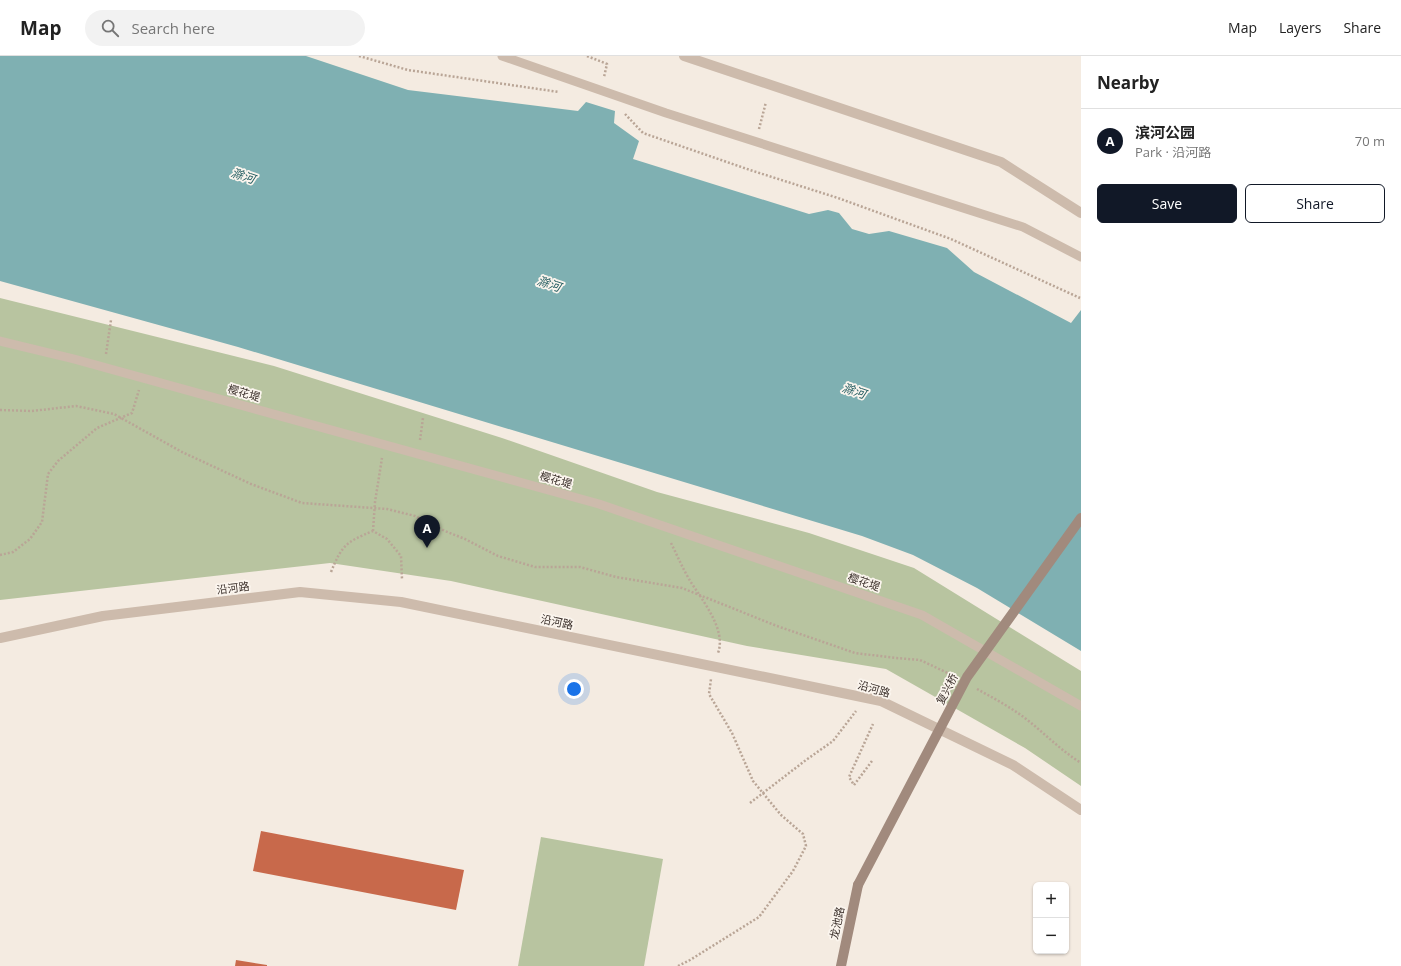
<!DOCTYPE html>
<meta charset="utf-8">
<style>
:root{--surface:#fff;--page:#f2f2f2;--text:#222;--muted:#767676;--line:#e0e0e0;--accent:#111827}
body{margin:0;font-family:"Open Sans","Noto Sans SC",sans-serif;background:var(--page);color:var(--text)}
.controls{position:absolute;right:12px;bottom:12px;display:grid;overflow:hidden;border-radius:6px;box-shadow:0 1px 3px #0004}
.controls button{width:36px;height:36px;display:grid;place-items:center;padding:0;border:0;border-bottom:1px solid var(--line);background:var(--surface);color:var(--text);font:20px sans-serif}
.you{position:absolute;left:574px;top:633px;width:14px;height:14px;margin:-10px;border:3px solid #fff;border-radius:50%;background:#1a73e8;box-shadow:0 0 0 6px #1a73e833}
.badge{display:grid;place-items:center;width:26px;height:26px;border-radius:50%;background:var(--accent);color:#fff;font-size:13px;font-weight:700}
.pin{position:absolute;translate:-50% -33px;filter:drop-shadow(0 1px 2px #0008)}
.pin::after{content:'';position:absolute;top:21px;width:14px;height:12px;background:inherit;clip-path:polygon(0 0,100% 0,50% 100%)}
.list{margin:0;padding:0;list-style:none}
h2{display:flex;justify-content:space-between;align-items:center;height:52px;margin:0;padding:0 16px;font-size:17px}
h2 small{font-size:13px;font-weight:400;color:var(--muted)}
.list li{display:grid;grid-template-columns:26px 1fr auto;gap:12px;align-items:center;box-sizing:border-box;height:64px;padding:0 16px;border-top:1px solid var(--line)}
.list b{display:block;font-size:15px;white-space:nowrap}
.list p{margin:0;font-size:13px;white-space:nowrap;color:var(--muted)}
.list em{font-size:13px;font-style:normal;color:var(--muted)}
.actions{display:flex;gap:8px;padding:12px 16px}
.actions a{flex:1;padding:9px 0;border:1px solid var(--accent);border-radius:6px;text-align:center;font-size:14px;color:var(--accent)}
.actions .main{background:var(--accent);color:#fff}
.icon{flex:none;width:22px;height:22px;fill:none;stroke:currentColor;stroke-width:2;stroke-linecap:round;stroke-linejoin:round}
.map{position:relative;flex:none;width:1081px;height:910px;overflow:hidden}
header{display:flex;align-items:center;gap:24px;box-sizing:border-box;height:56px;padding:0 20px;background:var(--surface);border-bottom:1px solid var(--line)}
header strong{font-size:19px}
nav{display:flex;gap:22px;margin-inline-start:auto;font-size:14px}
.search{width:280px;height:36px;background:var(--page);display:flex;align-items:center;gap:10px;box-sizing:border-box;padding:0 14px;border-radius:22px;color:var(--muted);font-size:15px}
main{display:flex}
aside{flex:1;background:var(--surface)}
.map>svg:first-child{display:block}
</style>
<header>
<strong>Map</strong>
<div class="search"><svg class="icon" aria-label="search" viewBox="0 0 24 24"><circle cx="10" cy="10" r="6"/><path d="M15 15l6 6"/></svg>Search here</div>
<nav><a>Map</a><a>Layers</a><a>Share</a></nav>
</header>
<main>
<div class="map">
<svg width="1081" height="910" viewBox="0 0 1081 910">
<rect width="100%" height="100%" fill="#f4ebe1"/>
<g fill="#b8c4a0">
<path d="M0,242L274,310L502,382L657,436L809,477L914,512L1081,615V730L1025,692L886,613L747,590L451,525L330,507L0,544Z"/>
<path d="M541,781L663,803L644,910H518Z"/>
</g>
<path fill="#7fb0b2" d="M0,0H306L408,34L578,55L586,46L615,55L614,67L639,85L633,103L809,158L828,154L839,157L852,173L869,178L889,175L947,192L974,216L1071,267L1081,254V595L977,532L913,499L862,480L238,291L0,225Z"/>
<g fill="#c8694b">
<path d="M261,775L464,814L456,854L253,815Z"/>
<path d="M236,904L267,909V910H235Z"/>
</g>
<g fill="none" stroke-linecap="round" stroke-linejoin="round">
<g stroke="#b9a596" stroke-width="2.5" stroke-dasharray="2 2" stroke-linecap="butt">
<path d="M359,0L408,14L559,36"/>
<path d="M587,0L607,8L604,21"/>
<path d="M625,58L643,77L750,114L838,142L951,183L1080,242"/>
<path d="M759,73L766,46"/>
<path d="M106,298L111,264"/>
<path d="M0,354L32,355L76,350L114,358L182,396L251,428L302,447L387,453L415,460L445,475L465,483L498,500L535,511H580L616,521L682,532L777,570L855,597L896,602L920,604L952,619"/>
<path d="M420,384L423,362"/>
<path d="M373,475L375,446L382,402"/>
<path d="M671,487C677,499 682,511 689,523C701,543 727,573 718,597"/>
<path d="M0,499L13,496L30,483L42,466L48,418L58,405L97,372L132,357L139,334"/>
<path d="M331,516C342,489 346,486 373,475L387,483L401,500L402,523"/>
<path d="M977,633C995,643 1014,653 1030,666C1047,680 1062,695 1081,707"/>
<path d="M872,705L854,729L849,721L873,668"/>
<path d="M750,747L806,704L833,685L856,655"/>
<path d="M678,910L690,904L759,861L793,815L806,790L803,778L781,759L753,725L732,677L709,638L711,623"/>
</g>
<g stroke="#cdbbac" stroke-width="9">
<path d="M502,0L666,57L1023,171L1081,201"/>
<path d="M0,285L74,303L599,448L922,559L1081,650"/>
</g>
<g stroke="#cdbbac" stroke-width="10">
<path d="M684,0L1001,106L1081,157"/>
<path d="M0,582L103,560L300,536L401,546L881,645L1013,709L1081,754"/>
</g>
<path stroke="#a18a7d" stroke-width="10" d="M841,910L858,829"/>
<path stroke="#a18a7d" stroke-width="10" d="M858,829L967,621L1081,462"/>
</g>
<g text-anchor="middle" stroke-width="3.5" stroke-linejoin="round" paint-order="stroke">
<g font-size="11" fill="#3b302b" stroke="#fbf5ee">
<text transform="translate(244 337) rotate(16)" y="4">樱花堤</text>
<text transform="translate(556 424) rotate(16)" y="4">樱花堤</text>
<text transform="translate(864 526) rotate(19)" y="4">樱花堤</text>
<text transform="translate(233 532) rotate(-7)" y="4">沿河路</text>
<text transform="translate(557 566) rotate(12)" y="4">沿河路</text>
<text transform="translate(874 633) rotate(16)" y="4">沿河路</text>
<text transform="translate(947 633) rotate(-62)" y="4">复兴桥</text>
<text transform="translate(837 867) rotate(-78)" y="4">龙池路</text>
</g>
<g font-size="12" font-style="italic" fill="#1f5a5e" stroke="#fbf5ee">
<text transform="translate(243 120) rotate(19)" y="4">滁河</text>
<text transform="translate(549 228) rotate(19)" y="4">滁河</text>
<text transform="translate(854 335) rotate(19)" y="4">滁河</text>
</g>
</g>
</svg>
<div class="controls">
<button>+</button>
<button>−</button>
</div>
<div class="you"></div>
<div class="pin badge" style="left:427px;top:492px">A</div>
</div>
<aside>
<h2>Nearby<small></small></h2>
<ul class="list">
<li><span class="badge">A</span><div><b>滨河公园</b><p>Park · 沿河路</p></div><em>70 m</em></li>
</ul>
<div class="actions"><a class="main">Save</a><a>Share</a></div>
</aside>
</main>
